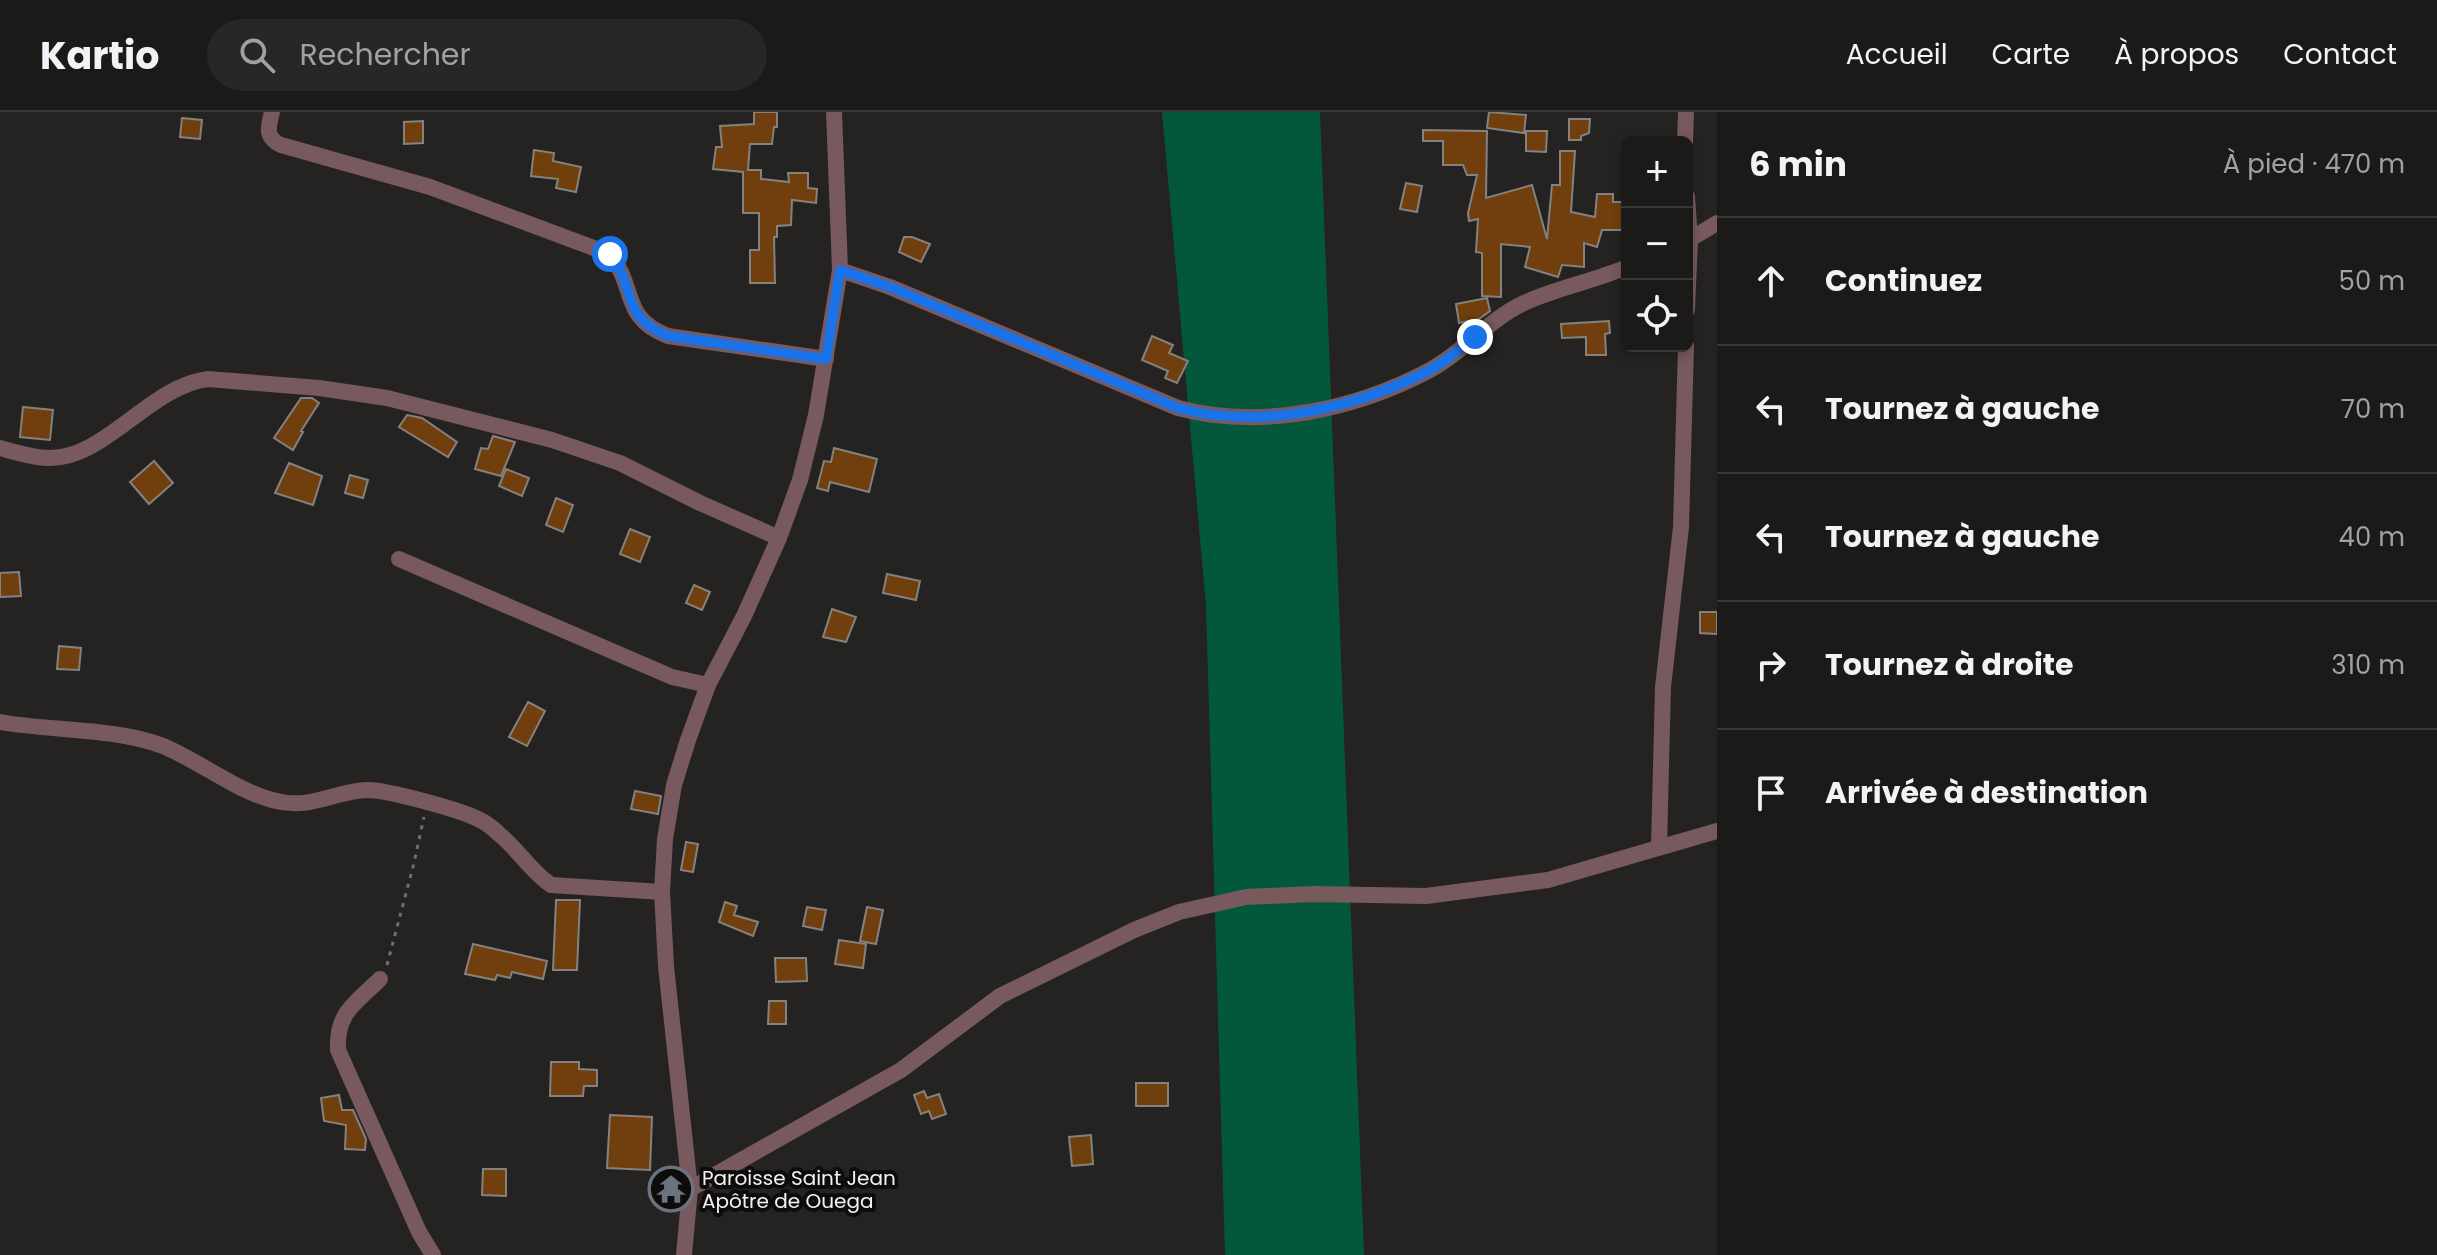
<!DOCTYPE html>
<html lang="fr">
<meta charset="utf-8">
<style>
:root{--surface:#1b1a19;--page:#282726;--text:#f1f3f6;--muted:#a0a1a2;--line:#393838}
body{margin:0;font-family:Poppins,sans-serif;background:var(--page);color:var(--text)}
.controls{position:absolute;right:24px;top:24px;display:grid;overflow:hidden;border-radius:12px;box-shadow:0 4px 12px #0003}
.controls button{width:72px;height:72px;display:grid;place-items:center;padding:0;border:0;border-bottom:2px solid var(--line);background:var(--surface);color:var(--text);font:40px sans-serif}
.stop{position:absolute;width:24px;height:24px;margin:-18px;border:6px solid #1a73e8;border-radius:50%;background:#fff}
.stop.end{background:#1a73e8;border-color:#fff;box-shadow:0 2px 8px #0008}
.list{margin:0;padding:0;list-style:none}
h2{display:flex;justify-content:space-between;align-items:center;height:104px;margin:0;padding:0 32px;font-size:34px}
h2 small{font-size:26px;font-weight:400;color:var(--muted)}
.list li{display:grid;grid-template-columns:52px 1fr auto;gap:24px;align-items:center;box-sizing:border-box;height:128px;padding:0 32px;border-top:2px solid var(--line)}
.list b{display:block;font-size:30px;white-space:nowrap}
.list em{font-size:26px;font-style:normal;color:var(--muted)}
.icon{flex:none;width:44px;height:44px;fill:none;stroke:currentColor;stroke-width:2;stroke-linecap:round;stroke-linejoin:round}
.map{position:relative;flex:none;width:1717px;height:1143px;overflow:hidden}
header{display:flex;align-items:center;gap:48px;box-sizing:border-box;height:112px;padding:0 40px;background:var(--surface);border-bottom:2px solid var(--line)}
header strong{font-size:38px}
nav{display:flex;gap:44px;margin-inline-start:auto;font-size:28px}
.search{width:560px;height:72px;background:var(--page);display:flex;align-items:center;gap:20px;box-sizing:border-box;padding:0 28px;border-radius:44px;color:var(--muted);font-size:30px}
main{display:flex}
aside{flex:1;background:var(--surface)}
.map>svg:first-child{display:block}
</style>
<header>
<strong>Kartio</strong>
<div class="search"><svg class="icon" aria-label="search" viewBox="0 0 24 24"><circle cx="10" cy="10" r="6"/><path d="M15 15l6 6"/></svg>Rechercher</div>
<nav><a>Accueil</a><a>Carte</a><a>À propos</a><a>Contact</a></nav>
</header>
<main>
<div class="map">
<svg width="1717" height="1143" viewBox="0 0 1717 1143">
<rect width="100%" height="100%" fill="#242321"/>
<path fill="#03583c" d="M1162,0H1320L1364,1143H1225L1206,494Z"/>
<g fill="#703f0d" stroke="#848280" stroke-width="2">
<path d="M754,0H777V15H774L772,32H750L748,58H761V67L789,70L788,61H808V76L817,77L816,91L792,88L791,113L777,114V125H774L775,171H750V138H759V101H743V60L713,57L716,35H722L720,14L754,12Z"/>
<path d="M1489,0L1526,3L1524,21L1487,16Z"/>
<path d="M182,6L202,8L200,27L180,25Z"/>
<path d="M1569,7H1590L1589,21L1581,24V28H1569Z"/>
<path d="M423,9V31L404,32V10Z"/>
<path d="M1423,18L1487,19L1486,86L1532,73L1547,127L1552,73H1560V39H1575L1571,100L1595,105L1597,82H1613V90H1626V118H1602L1597,135L1584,131V155L1562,153L1558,165L1525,155L1530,135L1501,132V185L1482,184V141L1476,140L1478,107L1469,109L1468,101L1477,63H1467L1463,53H1443V29H1423Z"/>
<path d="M1526,19H1547L1546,40L1526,39Z"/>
<path d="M534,38L554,41L553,49L581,55L576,80L556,76L558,67L531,64Z"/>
<path d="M1406,71L1422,74L1417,100L1400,97Z"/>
<path d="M904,125H912L930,132L921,150L899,140Z"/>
<path d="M1487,186L1490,199L1479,207L1459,211L1456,192Z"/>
<path d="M1609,209L1610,221L1605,222L1606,243H1586V225L1562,226L1561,212Z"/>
<path d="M1152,224L1173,233L1169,241L1188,249L1177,271L1165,266L1168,259L1142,248Z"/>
<path d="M301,286H312L319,291L301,319L303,320L293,338L274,326Z"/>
<path d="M23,295L53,298L50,328L20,325Z"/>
<path d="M407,303L422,306L457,330L448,345L399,315Z"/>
<path d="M493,324L515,330L501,364L475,357L481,336L488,337Z"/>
<path d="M834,336L877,347L869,380L830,370L828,379L817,376L824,349L831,350Z"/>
<path d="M154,349L173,371L149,392L130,370Z"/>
<path d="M289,351L322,364L313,393L275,381Z"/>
<path d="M506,357L529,366L522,384L499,374Z"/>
<path d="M350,363L368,368L363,386L345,381Z"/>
<path d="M556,386L573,393L563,420L546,413Z"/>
<path d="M630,417L650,425L640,450L620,442Z"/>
<path d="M19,460L21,484L0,485V461Z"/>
<path d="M887,462L920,469L916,488L883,481Z"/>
<path d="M694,473L710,480L702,498L686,491Z"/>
<path d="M832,497L856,505L846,530L823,525Z"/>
<path d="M1700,500H1717V522L1700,521Z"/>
<path d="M59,534L81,536L79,558L57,557Z"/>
<path d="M528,590L545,599L527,634L509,625Z"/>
<path d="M635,679L661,684L658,702L631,697Z"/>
<path d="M686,730L698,732L693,760L681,758Z"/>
<path d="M556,788H580L577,858H553Z"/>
<path d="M725,790L737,794L734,803L758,810L753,824L719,810Z"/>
<path d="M807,795L826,798L822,818L803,814Z"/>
<path d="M867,795L883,798L876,832L860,829Z"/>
<path d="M839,828L866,832L863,856L835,852Z"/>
<path d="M473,832L547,849L543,867L512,860L510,866L497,863L495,868L465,862Z"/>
<path d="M775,846H806L807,869L776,870Z"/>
<path d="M769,889H786V912H768Z"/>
<path d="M551,950H579V957L597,958V974H584L583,984H550Z"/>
<rect x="1136" y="971" width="32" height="23"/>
<path d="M924,979L927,986L939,982L946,1002L932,1007L929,999L921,1002L914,983Z"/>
<path d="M339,983L342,998H353L366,1027L365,1038L345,1037L346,1013L324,1009L321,986Z"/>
<path d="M610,1003L652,1005L650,1058L607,1056Z"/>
<path d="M1091,1023L1093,1052L1072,1054L1069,1025Z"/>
<path d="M483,1057H506V1084L482,1083Z"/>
</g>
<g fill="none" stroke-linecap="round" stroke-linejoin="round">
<path stroke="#70706e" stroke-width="3" stroke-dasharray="4 6" stroke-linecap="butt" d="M387,853L413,755L424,705"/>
<g stroke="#78595d" stroke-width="16">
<path d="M272,0C268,16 265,26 281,33L430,75L610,142C637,177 621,206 668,224L826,247"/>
<path d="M1685,30L1686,0"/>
<path d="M1687,84L1690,128L1687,198"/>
<path d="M1687,129L1717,111"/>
<path d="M840,158L890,175L1178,296C1261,318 1355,298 1430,258C1464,240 1489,207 1524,191C1557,176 1594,169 1627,155"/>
<path d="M0,336C15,340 33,346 49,346C105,347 150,274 208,267L319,276L387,286L552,328L620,351L700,391L779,426"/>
<path d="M399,447L672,565L708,573"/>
<path d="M0,610C50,619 117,616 163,634C199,649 235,678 272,688C312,699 332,679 368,678C387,678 462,698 480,708C486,711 494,717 499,722C518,737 531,760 551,773L662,780"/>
<path d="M1659,734L1663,575L1681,415L1686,234"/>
<path d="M380,867C356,891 336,900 338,938L419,1120L433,1143"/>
<path d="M690,1077L901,958L1000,884L1134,818L1179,800L1246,785L1314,782L1426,784L1548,768L1717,719"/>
<path d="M684,1143L690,1077L666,854L662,780L665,727L674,673L688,628L708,573L744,504L779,426L800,368L816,303L840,158L834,0"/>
</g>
</g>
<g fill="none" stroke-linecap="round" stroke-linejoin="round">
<path stroke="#1a73e8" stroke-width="10" d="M610,142C637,177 620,205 668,224L826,247L840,158L890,175L1178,296C1261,318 1354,297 1430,258C1446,250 1460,236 1475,225"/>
</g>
<defs>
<g id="temple-ring" transform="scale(2.3)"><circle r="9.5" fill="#0d0c0b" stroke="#6b7280" stroke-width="1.5"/><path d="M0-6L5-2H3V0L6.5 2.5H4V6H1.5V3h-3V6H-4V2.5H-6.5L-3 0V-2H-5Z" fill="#6b7280"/></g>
</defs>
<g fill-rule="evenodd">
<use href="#temple-ring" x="671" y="1077"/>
</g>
<g text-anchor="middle" stroke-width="8" stroke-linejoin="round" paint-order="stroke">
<g font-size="20" fill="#f2f2f0" stroke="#0d0c0b" text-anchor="start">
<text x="702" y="1073">Paroisse Saint Jean<tspan x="702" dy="23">Apôtre de Ouega</tspan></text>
</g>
</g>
</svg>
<div class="controls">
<button>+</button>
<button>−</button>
<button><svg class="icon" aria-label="locate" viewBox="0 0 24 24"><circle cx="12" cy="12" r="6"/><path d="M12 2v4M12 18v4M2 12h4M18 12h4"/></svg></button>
</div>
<div class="stop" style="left:610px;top:142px"></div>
<div class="stop end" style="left:1475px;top:225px"></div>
</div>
<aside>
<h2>6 min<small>À pied · 470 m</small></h2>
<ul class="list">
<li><svg class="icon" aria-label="ahead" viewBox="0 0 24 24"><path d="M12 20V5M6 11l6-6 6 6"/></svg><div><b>Continuez</b></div><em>50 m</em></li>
<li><svg class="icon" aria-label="left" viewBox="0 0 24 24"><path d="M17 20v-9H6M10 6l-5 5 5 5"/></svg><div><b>Tournez à gauche</b></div><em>70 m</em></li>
<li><svg class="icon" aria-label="left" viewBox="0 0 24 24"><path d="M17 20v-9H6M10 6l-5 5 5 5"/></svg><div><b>Tournez à gauche</b></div><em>40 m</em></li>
<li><svg class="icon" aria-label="right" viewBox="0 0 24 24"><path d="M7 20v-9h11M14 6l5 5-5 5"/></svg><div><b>Tournez à droite</b></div><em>310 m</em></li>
<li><svg class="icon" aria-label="arrive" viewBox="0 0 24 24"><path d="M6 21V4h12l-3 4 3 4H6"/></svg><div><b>Arrivée à destination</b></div></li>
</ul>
</aside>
</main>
